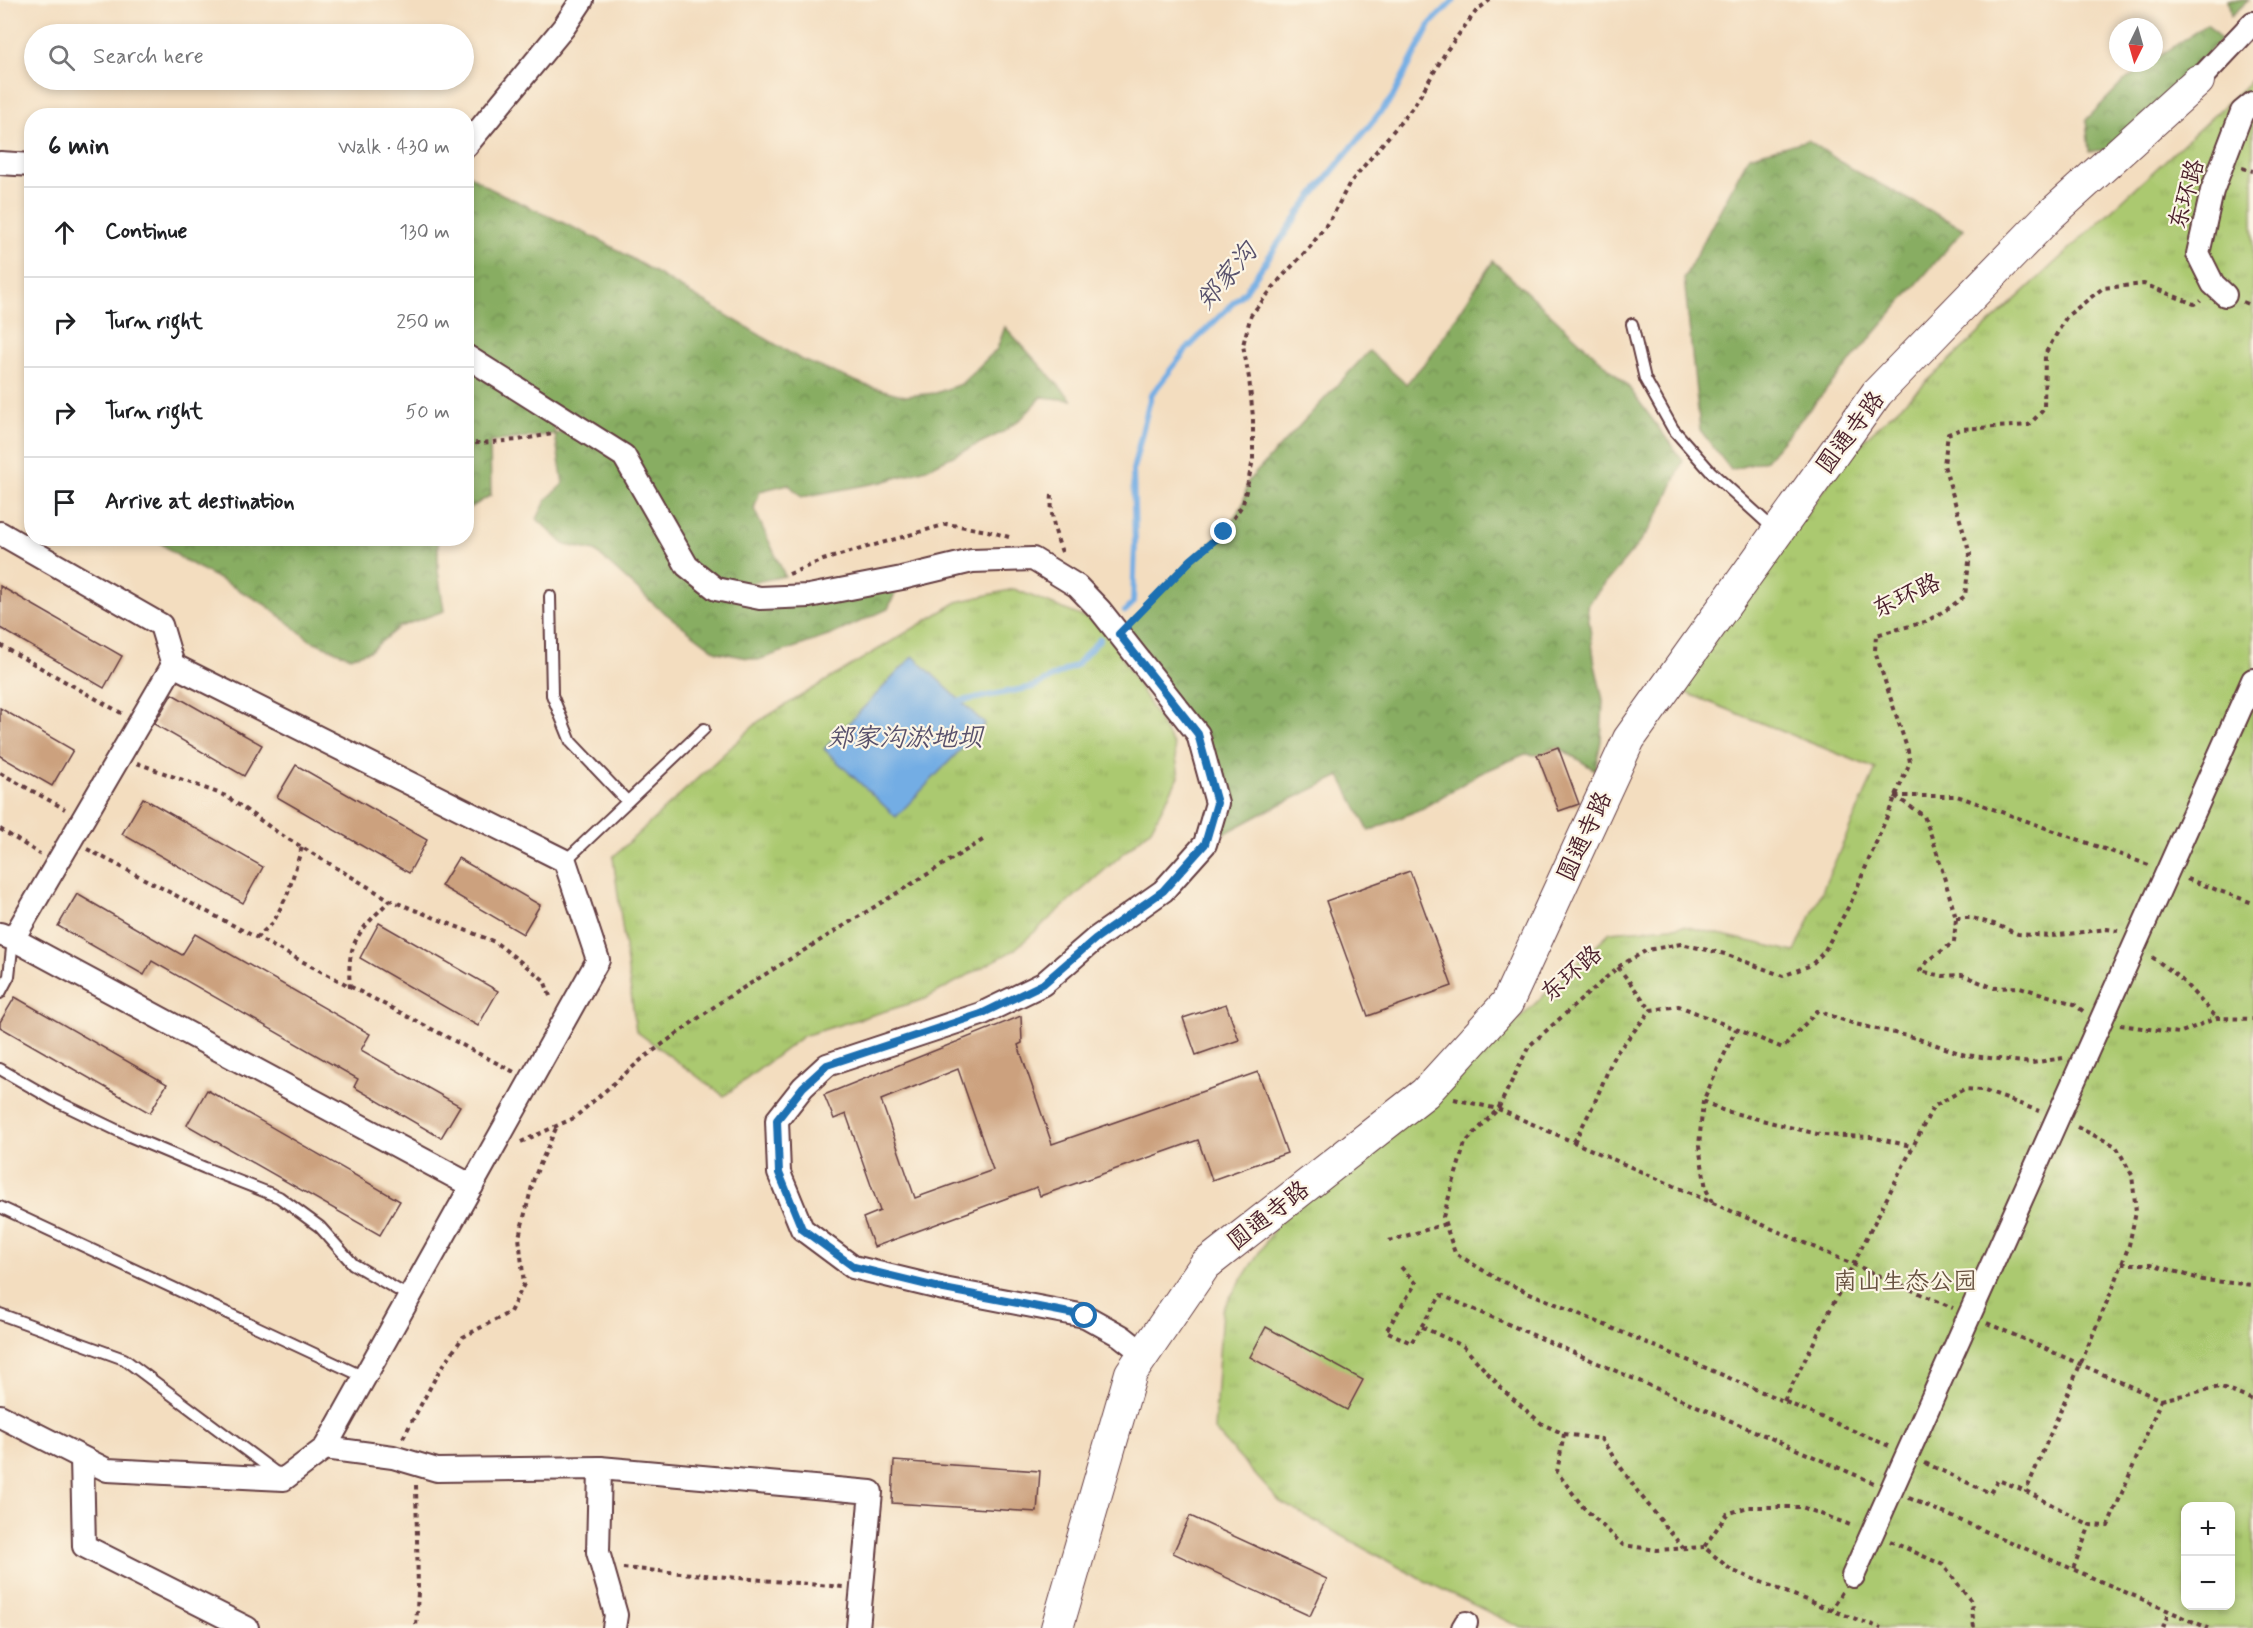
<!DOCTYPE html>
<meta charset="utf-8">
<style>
:root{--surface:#fff;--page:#f2f2f2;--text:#202124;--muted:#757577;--line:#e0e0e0}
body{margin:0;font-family:Mynerve,"LXGW WenKai TC",sans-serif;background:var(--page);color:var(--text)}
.controls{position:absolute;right:18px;bottom:18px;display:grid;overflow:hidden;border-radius:12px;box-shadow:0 3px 9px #0003}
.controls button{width:54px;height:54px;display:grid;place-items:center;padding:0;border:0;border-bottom:2px solid var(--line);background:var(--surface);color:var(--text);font:30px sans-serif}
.compass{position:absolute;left:2109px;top:18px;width:54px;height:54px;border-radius:50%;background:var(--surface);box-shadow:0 3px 9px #0003;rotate:185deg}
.stop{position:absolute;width:18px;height:18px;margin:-14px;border:4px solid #1f6fb2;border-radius:50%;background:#fff}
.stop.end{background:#1f6fb2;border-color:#fff;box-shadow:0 2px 6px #0008}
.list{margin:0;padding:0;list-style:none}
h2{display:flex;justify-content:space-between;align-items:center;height:78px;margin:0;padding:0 24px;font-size:26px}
h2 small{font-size:20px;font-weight:400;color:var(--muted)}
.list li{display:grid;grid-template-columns:39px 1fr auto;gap:18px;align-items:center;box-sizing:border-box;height:90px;padding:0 24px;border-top:2px solid var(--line)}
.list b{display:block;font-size:22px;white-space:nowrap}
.list em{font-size:20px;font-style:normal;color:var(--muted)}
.icon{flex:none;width:33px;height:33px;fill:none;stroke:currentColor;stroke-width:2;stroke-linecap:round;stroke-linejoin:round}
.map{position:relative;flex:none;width:2253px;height:1628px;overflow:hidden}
.search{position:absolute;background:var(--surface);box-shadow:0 3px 9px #0003;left:24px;top:24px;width:450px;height:66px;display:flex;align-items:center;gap:15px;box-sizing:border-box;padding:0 21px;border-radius:33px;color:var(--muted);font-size:22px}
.panel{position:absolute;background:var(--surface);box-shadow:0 3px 9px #0003;left:24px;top:108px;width:450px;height:438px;border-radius:24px}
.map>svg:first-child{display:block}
</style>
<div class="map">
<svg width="2253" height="1628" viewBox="0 0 2253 1628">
<defs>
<pattern id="forest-crowns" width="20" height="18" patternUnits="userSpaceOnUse" patternTransform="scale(1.5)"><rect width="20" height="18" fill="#88ad62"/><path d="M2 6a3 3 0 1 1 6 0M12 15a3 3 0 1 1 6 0" fill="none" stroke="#718c51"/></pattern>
<pattern id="park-tufts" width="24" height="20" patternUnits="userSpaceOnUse" patternTransform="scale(1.5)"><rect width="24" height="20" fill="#abc970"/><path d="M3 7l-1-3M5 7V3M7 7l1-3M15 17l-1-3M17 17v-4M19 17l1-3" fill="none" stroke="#95ac61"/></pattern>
</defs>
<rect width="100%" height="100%" fill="#fcf5e5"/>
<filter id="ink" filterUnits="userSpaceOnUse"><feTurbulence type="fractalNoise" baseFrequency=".0167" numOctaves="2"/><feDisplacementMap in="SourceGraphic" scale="12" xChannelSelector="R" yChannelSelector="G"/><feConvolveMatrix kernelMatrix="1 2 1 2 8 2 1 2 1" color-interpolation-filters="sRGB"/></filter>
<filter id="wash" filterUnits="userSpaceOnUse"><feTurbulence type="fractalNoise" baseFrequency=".008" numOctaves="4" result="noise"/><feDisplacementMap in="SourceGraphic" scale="24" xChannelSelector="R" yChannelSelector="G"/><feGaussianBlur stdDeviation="1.35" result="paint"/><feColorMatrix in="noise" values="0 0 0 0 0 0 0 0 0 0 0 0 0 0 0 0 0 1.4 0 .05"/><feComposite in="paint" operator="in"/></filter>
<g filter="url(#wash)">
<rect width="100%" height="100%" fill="#f3ddbf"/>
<g fill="url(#forest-crowns)" stroke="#696646" stroke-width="1.5" fill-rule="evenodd">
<path d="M2228,0H2249L2231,16Z"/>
<path d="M2207,24L2221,40L2108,150L2089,151L2086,120L2124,81L2150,63H2154V60Z"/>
<path d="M1808,140L1850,168L1964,229L1766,460L1731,470L1700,430L1684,278L1749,156Z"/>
<path d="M467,173L491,189L604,242L800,359L865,385L905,396L936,393L961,384L997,349L1005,327L1072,400L1042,397L1023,417L1003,432L926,469L882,482L802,497L788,484L760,491L754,509L785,576L746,584L719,579L687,566L760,598L902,578L888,609L831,635L758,660L717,652L657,607L595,551L565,545L537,519L547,499L563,484L555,434L490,442L491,495L467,510ZM552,411L580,429L555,434Z"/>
<path d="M1493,261L1627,385L1683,461C1672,486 1662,513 1645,535C1627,560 1605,581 1587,606L1595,665L1603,700L1601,741L1595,770L1558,747L1537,755L1525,754L1479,774L1423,808L1369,831L1340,776L1267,811L1205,844L1217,803L1198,734L1119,634L1191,560L1224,532L1243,504L1248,481L1369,351L1406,384L1430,357Z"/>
<path d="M155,539H441L438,542V571L444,611L399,627L370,651L350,657L310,640L266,605L181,558Z"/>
</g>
<g fill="url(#park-tufts)" stroke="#7a744e" stroke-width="1.5" fill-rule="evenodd">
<path d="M2253,79V1628H1521L1419,1578L1280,1502L1214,1430L1222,1310L1282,1217L1493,1044L1610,932L1684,926L1795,952L1876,769L1679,690L1852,451ZM2186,1506H2230V1606H2186Z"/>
<path d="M1014,589L1103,625L1174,746L1179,776L1151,829L1014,950L925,999L803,1036L724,1096L636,1031L613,857L759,721L957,602Z"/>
</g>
<path fill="#73ade4" stroke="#5e6688" stroke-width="1.5" d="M913,656L985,724L896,817L824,749Z"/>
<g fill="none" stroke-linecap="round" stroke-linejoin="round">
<g stroke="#73ade4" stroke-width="6">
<path d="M1125,611L1133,603L1135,545L1133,470L1151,395L1187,349L1246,290L1304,206L1392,98L1431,23L1454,0"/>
<path d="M961,701L1033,687L1076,665L1100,639"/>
</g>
</g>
<g id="blocks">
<g fill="#cca17e" fill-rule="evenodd">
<path d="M0,586L122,656L104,688L0,628Z"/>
<path d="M172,694L262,745L244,776L154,724Z"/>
<path d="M0,708L73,750L52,786L0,756Z"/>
<path d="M1558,747L1579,804L1559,811L1537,755Z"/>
<path d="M296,765L427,840L409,873L277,797Z"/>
<path d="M143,798L263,867L243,903L122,834Z"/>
<path d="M458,858L540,905L523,934L441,886Z"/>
<path d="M1410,871L1452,986L1368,1016L1326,901Z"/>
<path d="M77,894L182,955L195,934L370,1034L361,1050L460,1106L441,1138L354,1087L358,1079L152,961L144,975L58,926Z"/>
<path d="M379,923L498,991L478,1026L360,958Z"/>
<path d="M15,997L167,1084L150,1113L0,1027V1022Z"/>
<path d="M1226,1004L1239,1040L1196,1055L1183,1018Z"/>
<path d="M1021,1016L1022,1043L1018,1045L1052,1144L1258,1072L1287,1153L1212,1180L1198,1140L1040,1196L1037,1187L874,1247L863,1218L880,1211L846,1114L834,1119L824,1095ZM958,1069L993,1170L915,1198L881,1100Z"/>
<path d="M207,1090L400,1201L380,1235L187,1125Z"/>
<path d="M1266,1327L1363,1380L1347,1410L1250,1357Z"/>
<path d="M894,1461L1040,1471L1037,1512L892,1503Z"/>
<path d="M1190,1516L1327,1579L1310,1616L1173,1553Z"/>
</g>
</g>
</g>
<g filter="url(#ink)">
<use href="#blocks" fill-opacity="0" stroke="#633c41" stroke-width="1.5"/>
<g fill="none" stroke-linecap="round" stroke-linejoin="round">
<g stroke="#633c41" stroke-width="14">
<g id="lane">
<path d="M1632,324L1645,379L1673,429L1711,472L1776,531"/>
<path d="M550,596L552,695L571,742L627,801"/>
<path d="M565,861L704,729"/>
<path d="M0,993L9,976L13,939"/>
<path d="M0,1069L54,1100L129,1136L205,1168L279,1197L320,1227L353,1264L410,1297"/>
<path d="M0,1207L364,1377"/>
<path d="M0,1314L124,1359L279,1475"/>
</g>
</g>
<g stroke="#633c41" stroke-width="26">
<g id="street">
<path d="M2198,81L2253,23"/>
<path d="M466,146L564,27L582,0"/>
<path d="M0,163L32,165"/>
<path d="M2225,295L2213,284L2198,254L2212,191L2242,112L2253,103"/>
<path d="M466,356L624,456L687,566L716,589L760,598L809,596L902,578L972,561L1033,559L1077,586L1100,610L1198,734L1217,803L1205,844L1163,891L1095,939L1043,984L981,1014L827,1065L803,1087L777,1120L779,1173L802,1229L853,1267L944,1289L1085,1316L1121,1336L1144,1354"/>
<path d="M0,533L161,625L173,665"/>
<path d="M0,934L13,939L472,1186"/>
<path d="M0,1416L107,1470L284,1479L325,1448L598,960L565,861L173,665L13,939"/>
<path d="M325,1448L393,1457L437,1470L600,1468L871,1492L858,1628"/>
<path d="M82,1458L84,1546L247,1628"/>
<path d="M600,1468L598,1552L616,1615L614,1628"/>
<path d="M1853,1576L2253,680"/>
<path d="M1463,1628L1466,1623"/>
</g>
</g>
<g stroke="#633c41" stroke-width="34">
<path id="secondary" d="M1057,1628L1131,1373L1205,1265L1425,1093L1507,1003L1629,739L1877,393L2048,217L2198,81"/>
</g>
<g stroke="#633c41" stroke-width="4" stroke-dasharray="4.5 4.5" stroke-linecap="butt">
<path d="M2242,168L2253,171"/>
<path d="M2243,302L2253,306"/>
<path d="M466,444L518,440L552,434"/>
<path d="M1052,495C1050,515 1055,534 1062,552"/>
<path d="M789,574L823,560L947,524L988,531L1009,537"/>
<path d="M1132,620L1191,560L1224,532L1243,504L1253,460V417L1249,378L1243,345L1251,315L1280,279L1310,247L1332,217L1349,184L1414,106L1447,50L1477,10L1490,0"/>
<path d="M0,645L123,714"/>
<path d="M137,763L226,796L280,834L390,900L495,942L544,980L551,999"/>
<path d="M0,773L65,809"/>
<path d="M1895,796L1924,816L1935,846L1956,918L1954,942L1928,961L1920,971L1943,976L1962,975L1994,988L2020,987L2074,1004L2084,1012"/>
<path d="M1895,796H1957L2149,865"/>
<path d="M0,829L40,854"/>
<path d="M87,849L514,1072"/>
<path d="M2187,879L2253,903"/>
<path d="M1956,918H1972L1994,924L2018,934L2052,936L2107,929L2118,931"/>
<path d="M256,938L273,923L288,893L302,847"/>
<path d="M2152,957L2178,976L2217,1018"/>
<path d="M1618,967L1651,1010"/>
<path d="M350,988C346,941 359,932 390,900"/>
<path d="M2120,1025L2179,1033L2217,1018L2253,1019"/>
<path d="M1454,1099L1498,1109L1953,1308"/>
<path d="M1703,1101L1722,1110L1821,1135L1871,1137L1911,1146"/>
<path d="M2077,1127L2116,1146L2132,1175L2136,1212L2129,1245L2115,1283L2026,1491L2090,1525"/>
<path d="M521,1142L574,1118L642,1059L722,1001L986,838"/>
<path d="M1574,1142L1594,1104L1614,1056L1651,1010L1679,1006L1783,1048L1817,1011L1855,1024L1916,1038L1965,1055L2032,1063L2063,1058"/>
<path d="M1712,1202L1706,1189L1699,1146L1703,1101L1736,1029"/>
<path d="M1389,1241L1445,1224"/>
<path d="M2122,1264H2151L2203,1280L2253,1285"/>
<path d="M1401,1267L1416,1283L1386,1331L1411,1343L1441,1295L1874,1483"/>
<path d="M1987,1323L2161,1400L2108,1526L2090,1525L2073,1569"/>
<path d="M1422,1327L1463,1346L1504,1391L1542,1424L1564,1434L1557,1472L1583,1507L1623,1545L1657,1550L1704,1547"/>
<path d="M2161,1400L2219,1387L2253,1400"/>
<path d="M1784,1401L1933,1107L1964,1089L1982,1090L2039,1111"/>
<path d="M1564,1434L1601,1439L1638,1492L1683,1548"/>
<path d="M403,1438L438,1373L463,1337L510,1312L524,1284L519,1237L534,1178L557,1126"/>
<path d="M1889,1446L1497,1279L1455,1253L1443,1217L1465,1143L1498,1109L1529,1046L1618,967L1647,950L1681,944L1725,954L1783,976L1811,965L1824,952L1851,902L1910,762L1908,751L1875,651L1876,635L1925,622L1946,610L1965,596L1970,554L1944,465L1948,434L1961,429L2029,425L2044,409L2045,354L2067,316L2103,288L2144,284L2194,304L2201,301"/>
<path d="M1925,1463L1990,1493L1998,1480L2026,1491"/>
<path d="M416,1485L418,1591L416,1628"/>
<path d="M1909,1498L2208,1628"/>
<path d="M1890,1541L1943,1565L1971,1601L1974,1628"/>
<path d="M623,1568L843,1587"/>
<path d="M1842,1592L1831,1610L1881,1628"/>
<path d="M1831,1610L1731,1570L1704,1547L1727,1514L1748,1507H1802L1853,1526"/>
<path d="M2163,1628L2169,1611"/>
</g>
<use href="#lane" stroke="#fff" stroke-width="10"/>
<use href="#street" stroke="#fff" stroke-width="22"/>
<use href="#secondary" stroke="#fff" stroke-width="32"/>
</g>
</g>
<g fill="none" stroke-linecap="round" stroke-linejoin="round" filter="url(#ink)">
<path stroke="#1f6fb2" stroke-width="8" d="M1085,1316L944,1289L854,1267L802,1229L779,1173L777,1120L803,1087L827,1065L981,1014L1043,984L1095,939L1163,891L1205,844L1217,803L1198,734L1119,634L1191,560L1224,532"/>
</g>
<g text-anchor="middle" stroke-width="4.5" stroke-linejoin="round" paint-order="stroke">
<g font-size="24" fill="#4a1f2b" stroke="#fcf5e5">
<text transform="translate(2186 194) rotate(-74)" y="8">东环路</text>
<text transform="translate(1850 432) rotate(-53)" y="8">圆通寺路</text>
<text transform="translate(1906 595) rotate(-25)" y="8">东环路</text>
<text transform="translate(1584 836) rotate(-65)" y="8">圆通寺路</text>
<text transform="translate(1571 973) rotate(-41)" y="8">东环路</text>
<text transform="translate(1268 1215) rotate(-38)" y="8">圆通寺路</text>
</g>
<g font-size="24" fill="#675240" stroke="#fcf5e5">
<text x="1905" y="1289">南山生态公园</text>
</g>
<g font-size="26" font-style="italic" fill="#58516c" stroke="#fcf5e5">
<text transform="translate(1226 276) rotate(-50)" y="9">郑家沟</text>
<text x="905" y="746">郑家沟淤地坝</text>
</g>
</g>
</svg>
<div class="controls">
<button>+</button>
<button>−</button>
</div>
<svg class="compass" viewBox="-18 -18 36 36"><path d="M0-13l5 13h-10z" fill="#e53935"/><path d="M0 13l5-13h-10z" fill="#757577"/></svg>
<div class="stop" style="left:1085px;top:1316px"></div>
<div class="stop end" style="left:1224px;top:532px"></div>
<div class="search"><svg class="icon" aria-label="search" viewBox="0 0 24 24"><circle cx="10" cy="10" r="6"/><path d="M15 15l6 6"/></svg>Search here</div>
<section class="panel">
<h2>6 min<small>Walk · 430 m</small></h2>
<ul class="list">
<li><svg class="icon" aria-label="ahead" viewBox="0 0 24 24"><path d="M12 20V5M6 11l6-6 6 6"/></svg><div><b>Continue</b></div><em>130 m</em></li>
<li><svg class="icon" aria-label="right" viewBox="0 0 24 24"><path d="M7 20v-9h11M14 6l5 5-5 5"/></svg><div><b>Turn right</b></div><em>250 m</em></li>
<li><svg class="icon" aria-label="right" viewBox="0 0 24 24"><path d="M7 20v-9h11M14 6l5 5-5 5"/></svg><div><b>Turn right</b></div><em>50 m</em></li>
<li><svg class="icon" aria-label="arrive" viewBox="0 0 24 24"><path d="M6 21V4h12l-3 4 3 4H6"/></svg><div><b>Arrive at destination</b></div></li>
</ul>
</section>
</div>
